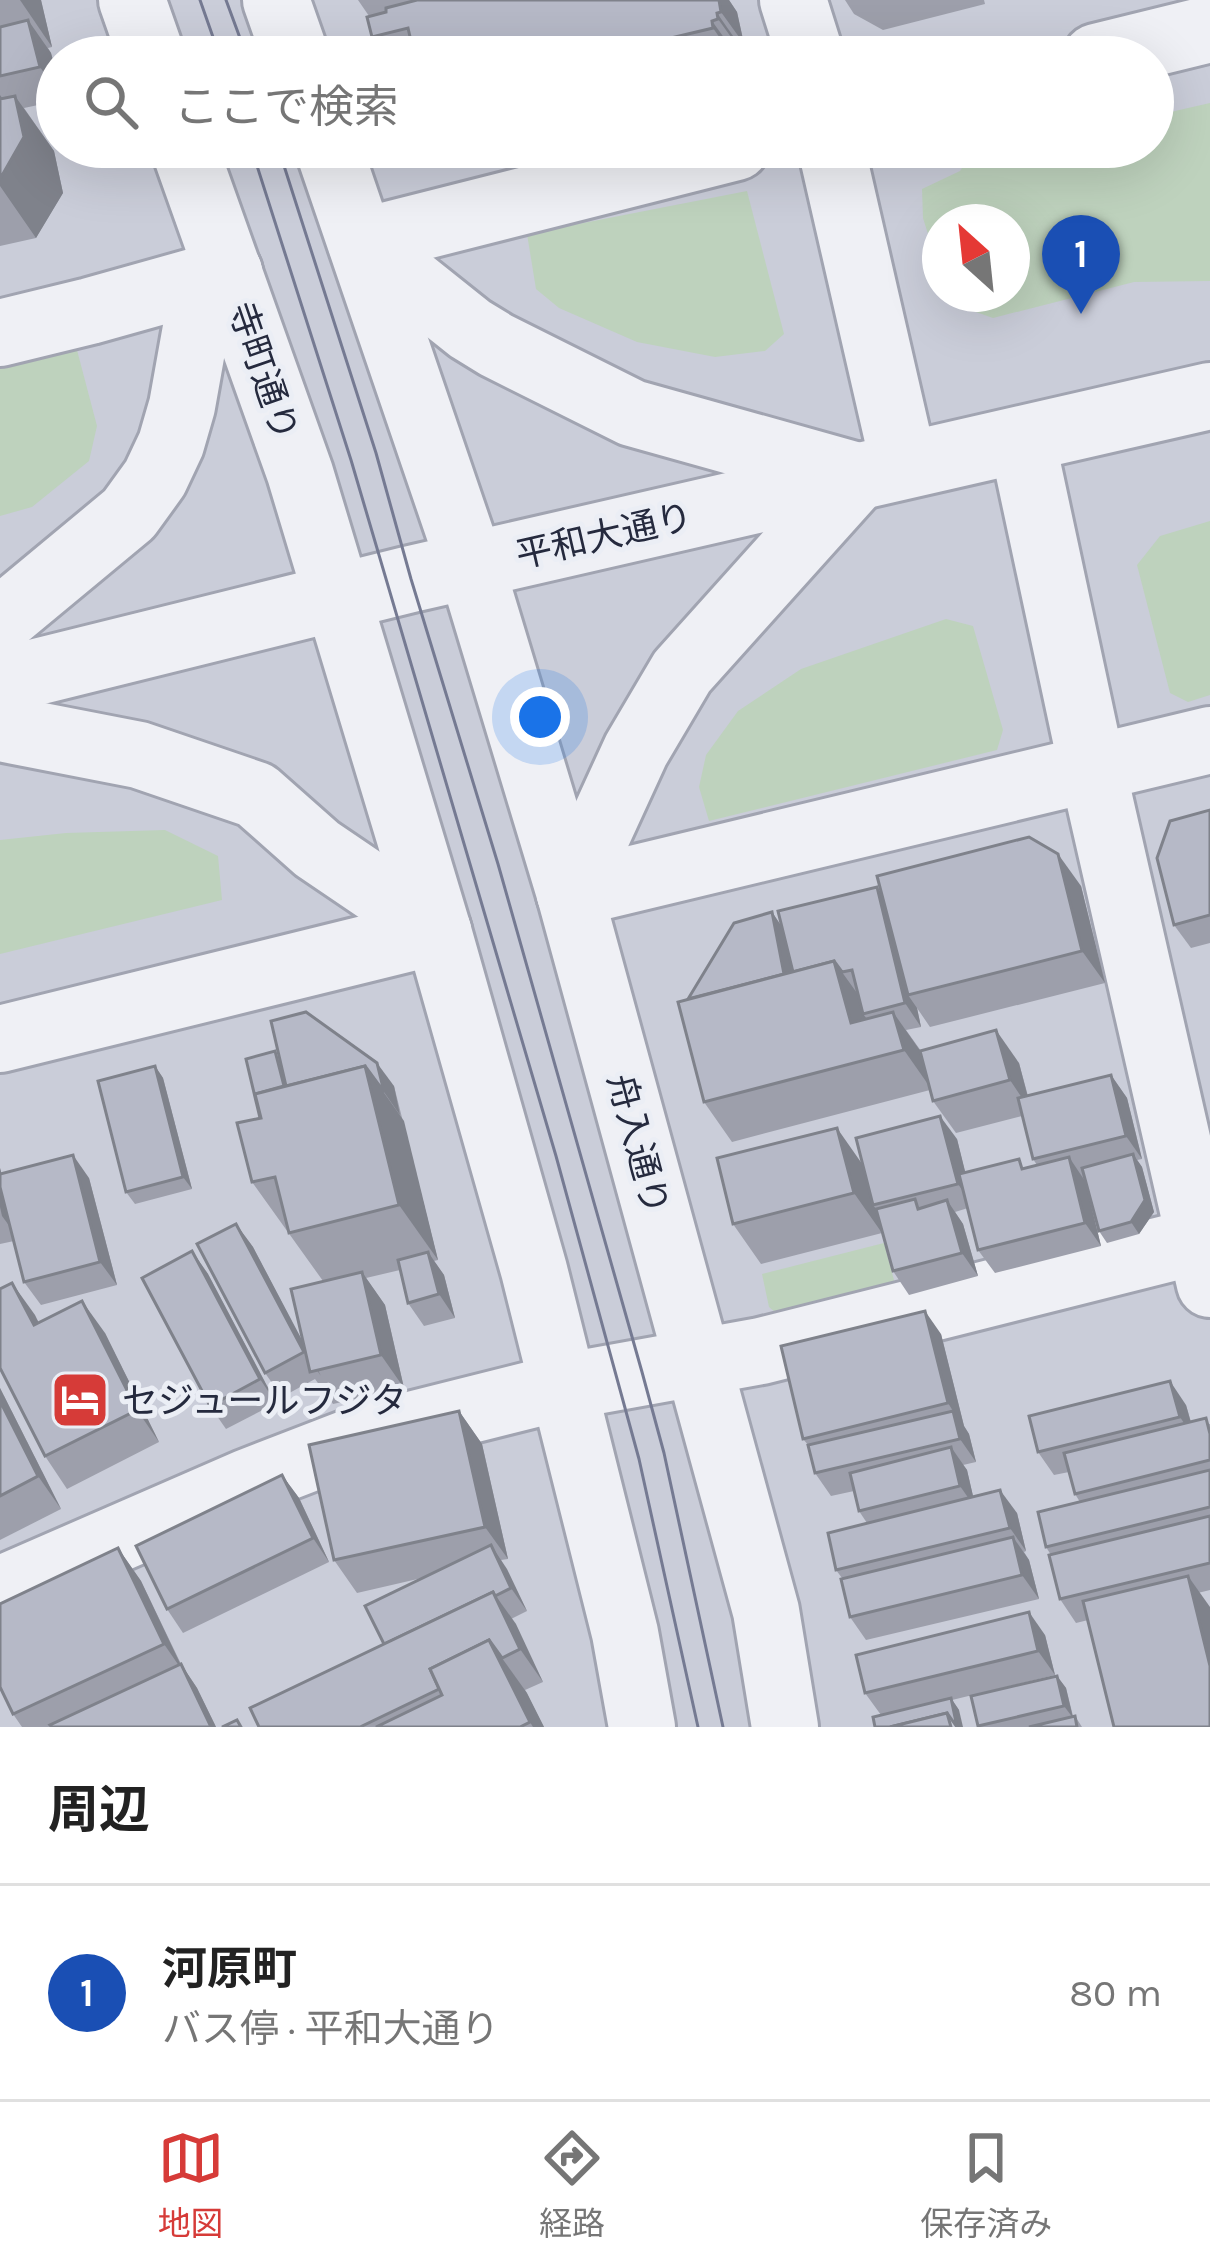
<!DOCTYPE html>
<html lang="ja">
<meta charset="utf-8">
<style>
:root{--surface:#fff;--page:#f2f2f2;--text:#222;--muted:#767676;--line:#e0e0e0;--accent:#d63b38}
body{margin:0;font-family:Karla,"Noto Sans JP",sans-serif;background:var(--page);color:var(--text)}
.compass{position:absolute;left:922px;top:204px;width:108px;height:108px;border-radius:50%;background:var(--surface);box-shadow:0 12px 48px #0002;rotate:333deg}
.you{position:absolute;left:540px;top:717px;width:42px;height:42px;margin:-30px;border:9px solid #fff;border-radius:50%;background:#1a73e8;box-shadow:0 0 0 18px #1a73e833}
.badge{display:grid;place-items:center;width:78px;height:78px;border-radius:50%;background:var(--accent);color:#fff;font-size:39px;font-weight:700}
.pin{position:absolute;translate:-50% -99px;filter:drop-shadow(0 3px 6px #0008)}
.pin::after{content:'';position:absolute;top:63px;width:42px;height:36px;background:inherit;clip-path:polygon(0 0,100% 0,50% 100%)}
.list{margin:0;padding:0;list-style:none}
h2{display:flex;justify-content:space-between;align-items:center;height:156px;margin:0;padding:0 48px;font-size:51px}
h2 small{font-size:39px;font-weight:400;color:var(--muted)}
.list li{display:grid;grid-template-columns:78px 1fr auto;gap:36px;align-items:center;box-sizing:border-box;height:216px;padding:0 48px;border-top:3px solid var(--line)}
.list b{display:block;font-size:45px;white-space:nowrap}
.list p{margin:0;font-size:39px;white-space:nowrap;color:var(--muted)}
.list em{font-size:39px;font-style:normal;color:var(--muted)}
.icon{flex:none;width:66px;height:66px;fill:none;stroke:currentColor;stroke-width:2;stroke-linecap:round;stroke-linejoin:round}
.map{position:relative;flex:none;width:1210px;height:1727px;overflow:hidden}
.search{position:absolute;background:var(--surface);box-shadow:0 12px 48px #0002;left:36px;right:36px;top:36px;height:132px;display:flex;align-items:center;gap:30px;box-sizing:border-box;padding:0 42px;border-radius:66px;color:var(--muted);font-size:45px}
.sheet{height:372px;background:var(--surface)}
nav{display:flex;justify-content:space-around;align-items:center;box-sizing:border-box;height:168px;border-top:3px solid var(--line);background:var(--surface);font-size:33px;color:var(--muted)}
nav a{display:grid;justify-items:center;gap:6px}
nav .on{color:var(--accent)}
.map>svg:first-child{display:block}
</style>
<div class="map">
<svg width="1210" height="1727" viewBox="0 0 1210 1727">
<rect width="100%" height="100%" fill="#dcdee7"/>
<path fill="#cacdd9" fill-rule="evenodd" d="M0,0H1210V1727H0ZM57,57H1153V147H57ZM940,222H1012V294H940Z"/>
<g fill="#bed2bd">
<path d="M1210,103V281L1134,282L993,318L950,303L947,294H1012V222H940V272L923,218L922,189L960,171L975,147H1153V116Z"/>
<path d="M747,191L784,334L765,351L715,357L637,342L559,308L536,289L527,234Z"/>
<path d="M77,350L97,426L89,461L32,507L0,516V369Z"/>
<path d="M1210,521V695L1188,702L1170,693L1137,565L1160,536Z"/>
<path d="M946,619L973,626L1003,730L997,750L709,821L699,787L706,755L738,711L801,669Z"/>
<path d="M165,830L218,856L222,900L0,954V840L66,833Z"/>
<path d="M884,1243L898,1295L787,1322L769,1307L762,1274Z"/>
</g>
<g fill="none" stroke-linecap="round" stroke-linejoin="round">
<g stroke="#a1a4b1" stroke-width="72">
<g id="minor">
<path d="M132,0L152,57"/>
<path d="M276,0L296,57"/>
<path d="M793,0L811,57"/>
<path d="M1096,57L1210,29"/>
<path d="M184,147L300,473L438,931L534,1270L625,1633L642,1727"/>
<path d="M328,147L471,566L570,894L766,1611L785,1727"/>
<path d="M831,147L904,465"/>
<path d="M361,242L470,329L496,345L632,413L850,474"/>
<path d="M361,242L736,147"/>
<path d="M0,333L90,311L229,272"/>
<path d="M1022,440L1092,767L1210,1284"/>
<path d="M0,621L129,514L155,478L171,444L182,406L199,311L229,272"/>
<path d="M0,681L411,579L1210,396"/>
<path d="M0,728L139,755L256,795L317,849L438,931"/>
<path d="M570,894L1210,740"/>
<path d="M570,894L636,750L682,672L858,476"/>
<path d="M0,1039L438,931"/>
<path d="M0,1590L248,1482L367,1436L562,1387L761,1351L1210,1238"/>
</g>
</g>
<use href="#minor" stroke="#eff0f5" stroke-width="66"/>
<g stroke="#757a92" stroke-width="3">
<path d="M200,0L220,57"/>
<path d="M226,0L247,57"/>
<path d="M251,147L351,460L556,1156L639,1459L698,1727"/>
<path d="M278,147L376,453L411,579L498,864L642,1372L664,1453L723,1727"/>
</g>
</g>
<g fill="#9d9fab">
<path d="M0,0H41L52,47L48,48L51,53L57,76V101L24,108L54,151L63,193L36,238L0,246Z"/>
<path d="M358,0H729L737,12L744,44L740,46L741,51L735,53V57H386L372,37L369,16Z"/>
<path d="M845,0H984L985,4L883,30L854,14Z"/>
<path d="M1210,810V943L1191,948L1174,925Z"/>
<path d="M1081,886L1105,983L930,1027L917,1008L921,1027L906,1030L921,1051L1019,1063L1028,1096L1111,1075L1127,1098L1142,1159L1137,1160L1142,1167L1154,1212L1139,1234L1107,1243L1099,1231L1086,1184L1101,1246L995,1273L978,1250L968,1208L955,1212L963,1224L978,1276L909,1295L893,1271L882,1233L761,1264L733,1224L862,1164L957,1139L965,1172L1026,1168L1037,1165L1033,1159L1022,1116L956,1133L933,1101L930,1090L732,1142L704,1102L688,999L772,912L782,927L881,893Z"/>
<path d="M279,1057L394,1086L438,1260L434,1261L444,1275L455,1318L424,1326L408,1303L400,1270L366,1278L385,1305L404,1388L333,1404L315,1379L282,1397L265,1373L236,1224L253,1247L303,1343L323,1281L252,1182Z"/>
<path d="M155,1066L163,1078L192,1189L135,1204L126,1192Z"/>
<path d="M0,1168L1,1173L89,1178L117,1285L41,1305L24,1282L14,1241L0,1244Z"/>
<path d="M192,1251L208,1274L276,1403L226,1429L210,1406Z"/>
<path d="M12,1283L39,1323L105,1333L159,1442L67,1489L45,1456Z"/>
<path d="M941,1334L964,1426L969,1434L976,1462L963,1465L967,1470L973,1496L1017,1513L1026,1551L1024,1552L1029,1560L1039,1599L866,1640L850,1617L842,1578L836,1570L867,1523L859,1511L854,1491L831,1496L815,1473L809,1446L803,1439Z"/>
<path d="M0,1388L61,1509L0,1540Z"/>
<path d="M1186,1405L1191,1422L1210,1424V1590L1076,1623L1060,1599L1051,1555L1046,1547L1080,1502L1075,1494L1069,1472L1054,1475L1038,1452Z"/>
<path d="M459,1411L482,1444L508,1559L501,1560L527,1611L511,1619L543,1682L525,1690L544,1727H259L384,1644L422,1578L357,1593L334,1560Z"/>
<path d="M282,1475L299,1498L329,1562L183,1633L167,1609Z"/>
<path d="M118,1548L141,1581L181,1664L197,1688L216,1727H22L13,1714Z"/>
<path d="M1045,1635L1055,1675L952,1700L959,1710L881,1715L865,1693Z"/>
<path d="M1057,1676L1066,1688L1073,1716H1075L1082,1727H979Z"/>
</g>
<g fill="#7f828b">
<path d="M20,0H41L52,47Z"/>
<path d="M719,0H729L737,12L744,44L721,12Z"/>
<path d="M717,13L740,46L741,51L718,19Z"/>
<path d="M28,20L51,53L57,76V91L40,67Z"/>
<path d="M712,21L735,53V57H733L713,28Z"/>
<path d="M0,95L22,127L15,96L54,151L63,193L36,238L0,186Z"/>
<path d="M1058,854L1081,886L1105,983L1082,951Z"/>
<path d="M877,887L893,910L908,995L917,1008L921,1027L905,1003Z"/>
<path d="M772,912L788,936L798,983L787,986Z"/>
<path d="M834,961L862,1000L863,1014L867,1019L851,1023Z"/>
<path d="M893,1012L921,1052L932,1090L904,1050Z"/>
<path d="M996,1030L1019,1063L1032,1113L1010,1080Z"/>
<path d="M377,1063L394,1086L400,1115L384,1092Z"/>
<path d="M155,1066L163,1078L192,1189L183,1177Z"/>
<path d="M365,1066L404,1121L438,1260L399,1205Z"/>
<path d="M1111,1075L1127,1098L1142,1159L1126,1136Z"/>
<path d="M940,1116L957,1139L974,1207L958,1184Z"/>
<path d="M837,1128L865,1168L873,1205L876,1209L882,1233L854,1193Z"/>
<path d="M1133,1154L1142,1167L1154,1212L1139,1234L1131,1222Z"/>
<path d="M73,1155L89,1178L117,1285L100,1262Z"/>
<path d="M1069,1157L1085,1181L1101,1246L1085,1223Z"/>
<path d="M0,1168L19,1239L2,1216L0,1207Z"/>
<path d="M947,1200L963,1224L978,1276L962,1253Z"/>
<path d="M236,1224L253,1247L321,1376L304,1352Z"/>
<path d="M192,1251L208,1274L276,1403L260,1379Z"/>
<path d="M428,1252L444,1275L455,1318L439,1294Z"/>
<path d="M362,1272L385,1305L404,1388L381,1355Z"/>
<path d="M12,1283L35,1315L56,1358L34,1325Z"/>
<path d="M82,1301L105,1333L159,1442L137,1410Z"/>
<path d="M925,1311L941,1334L964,1426L969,1434L976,1462L960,1439L953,1411L948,1403Z"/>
<path d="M1170,1381L1186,1405L1196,1441L1180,1417Z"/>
<path d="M0,1388L61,1509L38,1476L0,1401Z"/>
<path d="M459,1411L482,1444L508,1559L485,1527Z"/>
<path d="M951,1447L967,1470L976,1509L960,1486Z"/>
<path d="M282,1475L299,1498L329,1562L313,1538Z"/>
<path d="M1000,1490L1017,1513L1026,1551L1010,1528Z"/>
<path d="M1013,1537L1029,1560L1039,1599L1022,1575Z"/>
<path d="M491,1545L507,1569L527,1611L511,1588Z"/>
<path d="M118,1548L141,1581L186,1676L164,1644Z"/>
<path d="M1188,1576L1210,1607V1666Z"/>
<path d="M493,1592L516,1624L543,1682L520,1649Z"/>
<path d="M1029,1612L1045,1635L1055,1675L1038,1651Z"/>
<path d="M489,1640L527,1693L544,1727H533L530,1722Z"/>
<path d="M181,1664L197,1688L216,1727H211Z"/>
<path d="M1057,1676L1066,1688L1073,1718L1064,1706Z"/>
<path d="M951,1698L959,1710L963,1727H957Z"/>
</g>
<g fill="#b6b9c7" stroke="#7f828b" stroke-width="3">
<path d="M417,0H719L721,12L717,13L718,19L712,21L713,28L591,57H418L417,53L414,54L408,28L372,37L367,17L386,12V8Z"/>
<path d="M28,20L40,67L0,76V27Z"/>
<path d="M15,96L24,137L0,179V99Z"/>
<path d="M1210,810V915L1174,925L1157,858L1170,821Z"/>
<path d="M1029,837L1058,854L1082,951L908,995L877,876Z"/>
<path d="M877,887L905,1003L863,1014L852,970L842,972L834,961L793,972L778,911Z"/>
<path d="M772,912L784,974L688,999L734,923Z"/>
<path d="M834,961L851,1023L893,1012L904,1050L704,1102L678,1002Z"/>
<path d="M306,1012L377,1063L384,1092L365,1066L286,1086L271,1021Z"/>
<path d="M996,1030L1010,1080L933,1101L920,1051Z"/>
<path d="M275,1051L284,1086L255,1094L260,1118L246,1059Z"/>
<path d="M155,1066L183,1177L126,1192L98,1081Z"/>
<path d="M365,1066L399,1205L289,1233L275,1177L252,1182L237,1123L261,1118L255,1094Z"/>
<path d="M1111,1075L1126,1136L1033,1159L1018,1098Z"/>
<path d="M940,1116L958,1184L873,1205L856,1138Z"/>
<path d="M837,1128L854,1193L733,1224L717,1158Z"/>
<path d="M1133,1154L1145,1200L1131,1222L1099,1231L1082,1168Z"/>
<path d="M73,1155L100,1262L24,1282L0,1187V1174Z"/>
<path d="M1069,1157L1085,1223L978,1250L959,1174L1019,1159L1022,1169Z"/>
<path d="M915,1199L918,1209L947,1200L962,1253L893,1271L876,1209Z"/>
<path d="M236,1224L304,1352L265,1373L197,1244Z"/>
<path d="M192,1251L260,1379L210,1406L142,1278Z"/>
<path d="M428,1252L439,1294L408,1303L398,1260Z"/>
<path d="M362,1272L381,1355L310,1372L291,1289Z"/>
<path d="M12,1283L34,1325L82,1301L137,1410L45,1456L0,1368V1289Z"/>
<path d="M925,1311L948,1403L803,1439L781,1346Z"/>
<path d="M1170,1381L1180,1417L1038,1452L1029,1416Z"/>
<path d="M0,1401L38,1476L0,1496Z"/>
<path d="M459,1411L485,1527L334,1560L309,1445Z"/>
<path d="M953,1411L960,1439L815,1473L808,1445Z"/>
<path d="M1206,1418L1210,1434V1460L1075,1494L1064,1453Z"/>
<path d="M951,1447L960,1486L859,1511L850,1473Z"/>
<path d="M1210,1470V1507L1046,1547L1038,1512Z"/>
<path d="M282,1475L313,1538L167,1609L136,1546Z"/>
<path d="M1000,1490L1010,1528L836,1570L828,1533Z"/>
<path d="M1210,1516V1563L1060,1599L1049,1555Z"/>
<path d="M1013,1537L1022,1575L850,1617L841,1579Z"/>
<path d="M491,1545L511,1588L495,1596L493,1592L384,1644L365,1606Z"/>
<path d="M118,1548L164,1644L13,1714L0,1687V1604Z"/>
<path d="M1188,1576L1210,1666V1727H1114L1083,1601Z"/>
<path d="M493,1592L520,1649L502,1658L489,1640L430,1669L439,1689L360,1727H259L250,1708Z"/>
<path d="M1029,1612L1038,1651L865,1693L856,1655Z"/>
<path d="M489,1640L530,1722L520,1727H376L442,1695L430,1669Z"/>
<path d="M181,1664L211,1727H52L50,1725Z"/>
<path d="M1057,1676L1064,1706L978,1726L971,1696Z"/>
<path d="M951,1698L957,1727L947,1713L890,1727H875L873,1717Z"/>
<path d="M947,1713L951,1727H890Z"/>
<path d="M1075,1716L1077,1727H1029Z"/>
<path d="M237,1720L241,1727H222Z"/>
</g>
<defs>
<g id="hotel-square" transform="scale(3)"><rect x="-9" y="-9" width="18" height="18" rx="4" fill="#d63b38" stroke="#ebeef5"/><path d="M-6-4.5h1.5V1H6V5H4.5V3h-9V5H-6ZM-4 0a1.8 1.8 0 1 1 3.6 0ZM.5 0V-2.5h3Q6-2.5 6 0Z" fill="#fff"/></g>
</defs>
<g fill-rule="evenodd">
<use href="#hotel-square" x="80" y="1400"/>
</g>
<g text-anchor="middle" stroke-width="10" stroke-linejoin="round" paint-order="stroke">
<g font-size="36" fill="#252a3e" stroke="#ebeef5">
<text transform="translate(264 371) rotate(71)" y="13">寺町通り</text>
<text transform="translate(604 535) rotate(-13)" y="13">平和大通り</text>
<text transform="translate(639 1144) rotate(75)" y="13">舟入通り</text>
</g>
<g font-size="36" fill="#252a3e" stroke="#ebeef5" text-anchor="start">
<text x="122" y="1413">セジュールフジタ</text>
</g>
</g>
</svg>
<svg class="compass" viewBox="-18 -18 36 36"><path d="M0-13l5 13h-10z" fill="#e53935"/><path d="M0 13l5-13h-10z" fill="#767676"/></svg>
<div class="you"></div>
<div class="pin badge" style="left:1081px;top:314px;background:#1a4fb4">1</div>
<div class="search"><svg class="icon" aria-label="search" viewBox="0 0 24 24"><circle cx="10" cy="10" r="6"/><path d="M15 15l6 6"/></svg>ここで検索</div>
</div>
<section class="sheet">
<h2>周辺<small></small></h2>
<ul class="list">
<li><span class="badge" style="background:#1a4fb4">1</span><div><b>河原町</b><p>バス停 · 平和大通り</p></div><em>80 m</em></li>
</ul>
</section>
<nav>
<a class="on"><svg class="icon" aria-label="map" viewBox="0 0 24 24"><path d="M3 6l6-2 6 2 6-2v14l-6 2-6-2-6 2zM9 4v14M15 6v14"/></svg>地図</a>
<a><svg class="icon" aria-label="directions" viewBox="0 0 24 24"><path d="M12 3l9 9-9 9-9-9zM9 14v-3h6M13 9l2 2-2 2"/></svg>経路</a>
<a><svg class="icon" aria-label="saved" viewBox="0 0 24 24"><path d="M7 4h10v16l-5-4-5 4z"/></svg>保存済み</a>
</nav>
